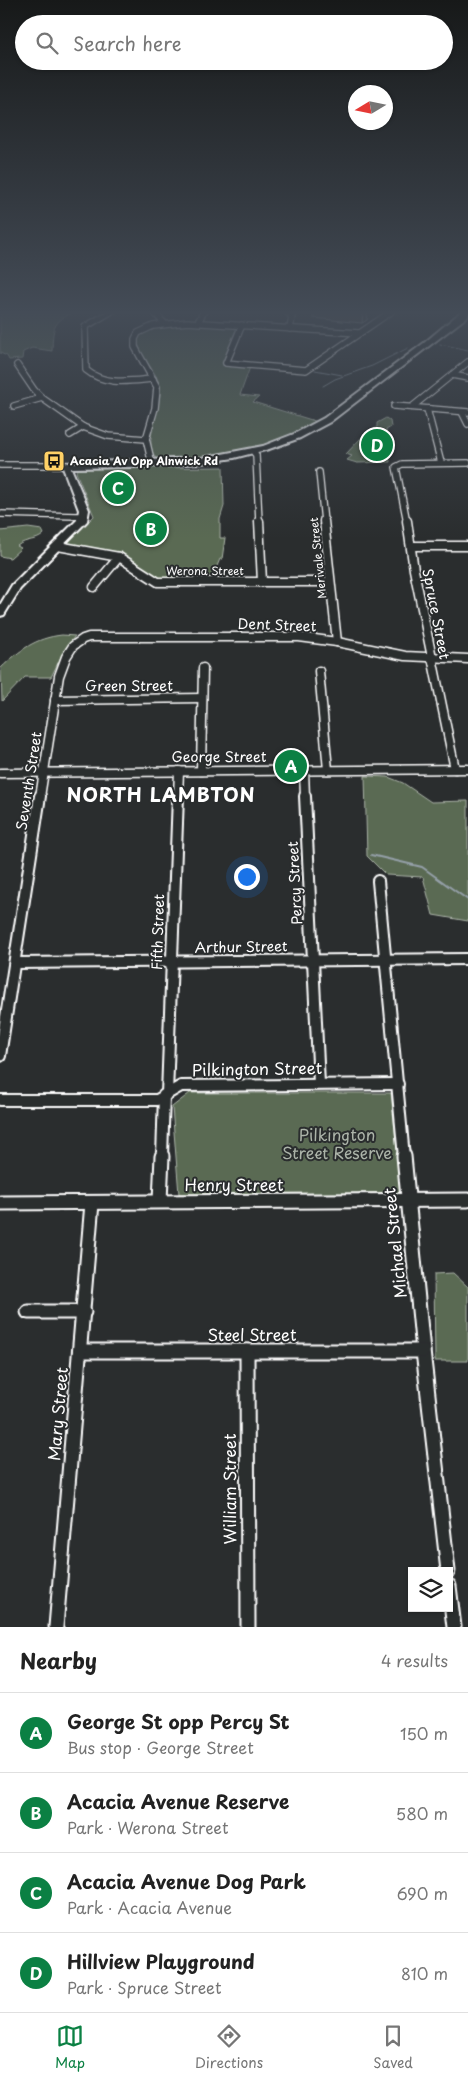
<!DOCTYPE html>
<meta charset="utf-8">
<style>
:root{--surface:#fff;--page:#f6f6f6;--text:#222;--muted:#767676;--line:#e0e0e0;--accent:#0b8043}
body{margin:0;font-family:"Playpen Sans",sans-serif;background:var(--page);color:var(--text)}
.controls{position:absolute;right:15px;bottom:15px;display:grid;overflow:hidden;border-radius:0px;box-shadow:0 1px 4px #0004}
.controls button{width:45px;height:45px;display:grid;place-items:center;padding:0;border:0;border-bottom:1px solid var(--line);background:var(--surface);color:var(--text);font:25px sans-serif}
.compass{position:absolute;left:348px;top:85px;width:45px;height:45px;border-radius:50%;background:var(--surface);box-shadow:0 1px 4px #0004;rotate:260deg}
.you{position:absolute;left:246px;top:876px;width:18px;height:18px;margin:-12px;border:4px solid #fff;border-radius:50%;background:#1a73e8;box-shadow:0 0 0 8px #1a73e833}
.badge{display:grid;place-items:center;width:32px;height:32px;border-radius:50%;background:var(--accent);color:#fff;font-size:16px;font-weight:700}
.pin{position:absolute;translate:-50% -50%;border:2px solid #fff;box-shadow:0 1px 5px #0006}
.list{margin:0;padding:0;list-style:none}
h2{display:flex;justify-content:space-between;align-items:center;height:65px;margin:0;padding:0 20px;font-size:21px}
h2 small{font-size:16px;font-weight:400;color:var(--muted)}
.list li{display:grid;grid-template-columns:32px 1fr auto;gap:15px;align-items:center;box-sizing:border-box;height:80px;padding:0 20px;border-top:1px solid var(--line)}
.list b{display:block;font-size:19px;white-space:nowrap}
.list p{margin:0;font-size:16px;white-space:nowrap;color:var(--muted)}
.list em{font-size:16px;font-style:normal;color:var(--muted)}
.icon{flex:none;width:28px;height:28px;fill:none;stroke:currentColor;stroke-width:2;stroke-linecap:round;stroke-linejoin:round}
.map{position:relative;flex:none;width:468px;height:1627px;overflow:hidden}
.search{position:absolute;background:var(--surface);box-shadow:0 1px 4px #0004;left:15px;right:15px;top:15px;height:55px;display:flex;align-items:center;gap:12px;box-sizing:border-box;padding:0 18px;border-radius:28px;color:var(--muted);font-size:19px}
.sheet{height:385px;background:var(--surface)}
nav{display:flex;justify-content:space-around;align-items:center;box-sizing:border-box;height:70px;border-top:1px solid var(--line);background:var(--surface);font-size:14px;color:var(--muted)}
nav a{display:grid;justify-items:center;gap:2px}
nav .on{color:var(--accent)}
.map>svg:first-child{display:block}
</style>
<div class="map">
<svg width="468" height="1627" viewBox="0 0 468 1627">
<rect width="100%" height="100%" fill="#2a2d2e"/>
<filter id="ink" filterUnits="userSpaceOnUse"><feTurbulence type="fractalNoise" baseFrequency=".02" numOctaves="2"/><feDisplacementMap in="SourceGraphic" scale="10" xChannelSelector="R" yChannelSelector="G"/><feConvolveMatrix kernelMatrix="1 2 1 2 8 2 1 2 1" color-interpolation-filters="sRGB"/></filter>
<g filter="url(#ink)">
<g fill="#5a6a53" stroke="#acb4a9">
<path d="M0,311H76C52,322 53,327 52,351L32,348L23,352L22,359L9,360L7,356L0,353Z"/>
<path d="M173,322L237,327L222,363L250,367L240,395L259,397L253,402L318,422C272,453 211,459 158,460C140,444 162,410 160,389C159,370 136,357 138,337L147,329Z"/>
<path d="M386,418L390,421L391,427L386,430L390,462L357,463L347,460L352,456L346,454L361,438L377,427V423Z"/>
<path d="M223,467L224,506L220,519V538H225L222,559H220L212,578H159L121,553L70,544L68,542L94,516L76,472L78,469Z"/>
<path d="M28,528L42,530L44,534C36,542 27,538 17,546L21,548L10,558L0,556V531Z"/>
<path d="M62,635L75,636L65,649L51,677H25L2,701L1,668C20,650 35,638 62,635Z"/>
<path d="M365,776L388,777L403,783L431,802L468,801V921L433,915L423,877L386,875L367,856Z"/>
<path d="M190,1093H391L402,1198L179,1194L172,1107Z"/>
<path d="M453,1273L468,1287V1361H435L434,1274Z"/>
</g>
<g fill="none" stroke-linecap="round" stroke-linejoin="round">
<g stroke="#95a0a9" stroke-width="1">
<path d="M440,344L468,350"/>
<path d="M315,370L342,375"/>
<path d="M323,386L335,379L372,366L408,348"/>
</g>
<path stroke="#95a0a9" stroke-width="2" d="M371,855L422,867L468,900"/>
<g stroke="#fff" stroke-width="8">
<g id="street-far3">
<path d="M112,311L85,327L86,370C105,386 130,381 153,379"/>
<path d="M153,311L164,323"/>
<path d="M287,311L292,317L290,329"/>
<path d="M198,322L204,311"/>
<path d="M242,325L226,363L306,370L392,311"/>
<path d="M17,365L34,390L42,398L83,427L108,436L146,439"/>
<path d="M452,375L468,378"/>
<path d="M14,406L42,398"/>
<path d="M394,406L468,412"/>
<path d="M412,407L468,362"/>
<path d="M427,409L441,463"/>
<path d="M462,412L468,424"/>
<path d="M70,435L83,427"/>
<path d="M253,451L256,455L259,522"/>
<path d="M152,464L146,439L155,408L157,387L135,347V339L138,333L153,326L187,322L359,333"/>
<path d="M0,465H66"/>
<path d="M319,472L324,522"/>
<path d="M0,514L78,516"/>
<path d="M407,522L396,467L402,464L468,463"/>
</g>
</g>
<g stroke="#fff" stroke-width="11">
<g id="street-far2">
<path d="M259,521L262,582"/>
<path d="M324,521L337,642"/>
<path d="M407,521L414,570L455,769"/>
<path d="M58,546L119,557L158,582H330"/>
<path d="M412,546H468"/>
<path d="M94,587L119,557"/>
<path d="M319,671L328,770"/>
<path d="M55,700L202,698"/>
<path d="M304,770L305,797"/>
<path d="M201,771L203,668"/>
<path d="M0,773L468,769"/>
<path d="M40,797L59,676L66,657L73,646L83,639L89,637H299L337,642L405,656L468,659"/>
<path d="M178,797L179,771"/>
</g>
</g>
<g stroke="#fff" stroke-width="14">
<g id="street-far1">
<path d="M305,796L319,1084"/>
<path d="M378,881L404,1157"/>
<path d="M15,963L468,959"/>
<path d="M0,1056L40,796"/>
<path d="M167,1094L178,796"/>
<path d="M0,1100H157L181,1086L398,1084"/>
<path d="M162,1157L164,1095"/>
</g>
</g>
<g stroke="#fff" stroke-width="17">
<g id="street">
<path d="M404,1156L423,1351L448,1571"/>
<path d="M160,1201L162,1156"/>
<path d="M0,1203L468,1200"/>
<path d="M28,1312H84"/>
<path d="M81,1351H423"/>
<path d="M247,1351L248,1627"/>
<path d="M449,1586L454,1627"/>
<path d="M56,1627L92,1203"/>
</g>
</g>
<g stroke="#fff" stroke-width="4">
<path id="secondary" d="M461,312H468V316L330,422L300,438L269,449L234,458L201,463L133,467L71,468L89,510L87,521L20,589L4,615L0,616V605L12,585L77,520L79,510L62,465L63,463L201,458L263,446L294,434L324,418L424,343Z"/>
</g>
<use href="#street-far3" stroke="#2a2d2e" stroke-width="5.5"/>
<use href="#street-far2" stroke="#2a2d2e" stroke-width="8"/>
<use href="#street-far1" stroke="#2a2d2e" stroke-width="10"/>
<use href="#street" stroke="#2a2d2e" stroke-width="13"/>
<use href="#secondary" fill="#2a2d2e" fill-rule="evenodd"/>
</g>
<path fill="#594e43" stroke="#fff" d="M313,311H368L367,320L362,323L313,318Z"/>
<path fill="#484037" stroke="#fff" d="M365,311H368L367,320L362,323L363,312Z"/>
<path fill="#675b4e" stroke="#fff" d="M350,311H365L363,312Z"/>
</g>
<linearGradient id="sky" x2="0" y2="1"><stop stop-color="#171919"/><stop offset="0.58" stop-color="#444c57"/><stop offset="1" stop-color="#444c57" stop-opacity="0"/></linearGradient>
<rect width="468" height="539" fill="url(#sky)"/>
<defs>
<g id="bus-square" transform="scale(1.125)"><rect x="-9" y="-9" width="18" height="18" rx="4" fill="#ffd166" stroke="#2a2d2e"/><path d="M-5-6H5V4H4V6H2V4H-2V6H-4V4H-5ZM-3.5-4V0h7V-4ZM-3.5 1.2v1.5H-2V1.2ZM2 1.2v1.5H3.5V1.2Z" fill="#111"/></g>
</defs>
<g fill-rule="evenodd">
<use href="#bus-square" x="54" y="461"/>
</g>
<g text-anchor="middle" stroke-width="4" stroke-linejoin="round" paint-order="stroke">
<g font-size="11" font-weight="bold" fill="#fff" stroke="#2a2d2e" text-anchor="start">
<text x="70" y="465">Acacia Av Opp Alnwick Rd</text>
</g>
<g font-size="11" fill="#fff" stroke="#2a2d2e">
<text transform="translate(318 558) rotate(-96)" y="4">Merivale Street</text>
<text x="205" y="575">Werona Street</text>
</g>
<g font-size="14" fill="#fff" stroke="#2a2d2e">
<text transform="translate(436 614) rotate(79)" y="5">Spruce Street</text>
<text transform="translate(277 625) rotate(2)" y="5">Dent Street</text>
<text x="129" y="691">Green Street</text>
<text x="219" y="762">George Street</text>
<text transform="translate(29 781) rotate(-81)" y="5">Seventh Street</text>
<text transform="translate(295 883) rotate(-93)" y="5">Percy Street</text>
<text transform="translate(158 932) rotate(-88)" y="5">Fifth Street</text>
<text transform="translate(241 947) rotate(-1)" y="5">Arthur Street</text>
</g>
<g font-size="16" fill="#fff" stroke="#2a2d2e">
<text transform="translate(257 1069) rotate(-1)" y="6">Pilkington Street</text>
<text x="234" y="1191">Henry Street</text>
<text transform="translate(395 1243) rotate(-96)" y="6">Michael Street</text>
<text x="252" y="1341">Steel Street</text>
<text transform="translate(58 1414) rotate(-85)" y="6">Mary Street</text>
<text transform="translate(230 1489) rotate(-90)" y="6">William Street</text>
</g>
<g font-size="16" fill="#acb4a9" stroke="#2a2d2e">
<text x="337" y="1141">Pilkington<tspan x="337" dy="18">Street Reserve</tspan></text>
</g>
<g font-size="19" font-weight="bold" letter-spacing="1" fill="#fff" stroke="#2a2d2e">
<text x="161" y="802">NORTH LAMBTON</text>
</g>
</g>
</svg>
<div class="controls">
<button><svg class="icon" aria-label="layers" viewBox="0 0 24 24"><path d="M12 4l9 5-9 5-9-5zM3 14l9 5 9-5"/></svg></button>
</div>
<svg class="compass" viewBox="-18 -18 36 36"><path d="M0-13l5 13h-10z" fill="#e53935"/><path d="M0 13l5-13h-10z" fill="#767676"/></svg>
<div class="you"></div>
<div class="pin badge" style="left:291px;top:766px">A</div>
<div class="pin badge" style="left:151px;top:529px">B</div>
<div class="pin badge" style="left:118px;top:488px">C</div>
<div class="pin badge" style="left:377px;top:445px">D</div>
<div class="search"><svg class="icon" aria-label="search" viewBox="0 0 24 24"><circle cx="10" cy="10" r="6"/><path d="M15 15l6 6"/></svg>Search here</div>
</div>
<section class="sheet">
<h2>Nearby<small>4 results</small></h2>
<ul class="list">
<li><span class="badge">A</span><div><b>George St opp Percy St</b><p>Bus stop · George Street</p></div><em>150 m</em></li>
<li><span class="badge">B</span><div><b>Acacia Avenue Reserve</b><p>Park · Werona Street</p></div><em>580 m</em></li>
<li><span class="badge">C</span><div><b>Acacia Avenue Dog Park</b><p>Park · Acacia Avenue</p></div><em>690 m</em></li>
<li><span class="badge">D</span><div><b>Hillview Playground</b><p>Park · Spruce Street</p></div><em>810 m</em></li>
</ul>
</section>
<nav>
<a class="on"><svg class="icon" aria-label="map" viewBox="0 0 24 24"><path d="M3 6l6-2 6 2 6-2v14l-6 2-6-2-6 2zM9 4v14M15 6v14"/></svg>Map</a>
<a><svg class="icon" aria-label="directions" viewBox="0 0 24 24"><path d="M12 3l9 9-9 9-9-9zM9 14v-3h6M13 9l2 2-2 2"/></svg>Directions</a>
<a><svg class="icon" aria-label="saved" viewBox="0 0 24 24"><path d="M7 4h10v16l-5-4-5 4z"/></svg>Saved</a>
</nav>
